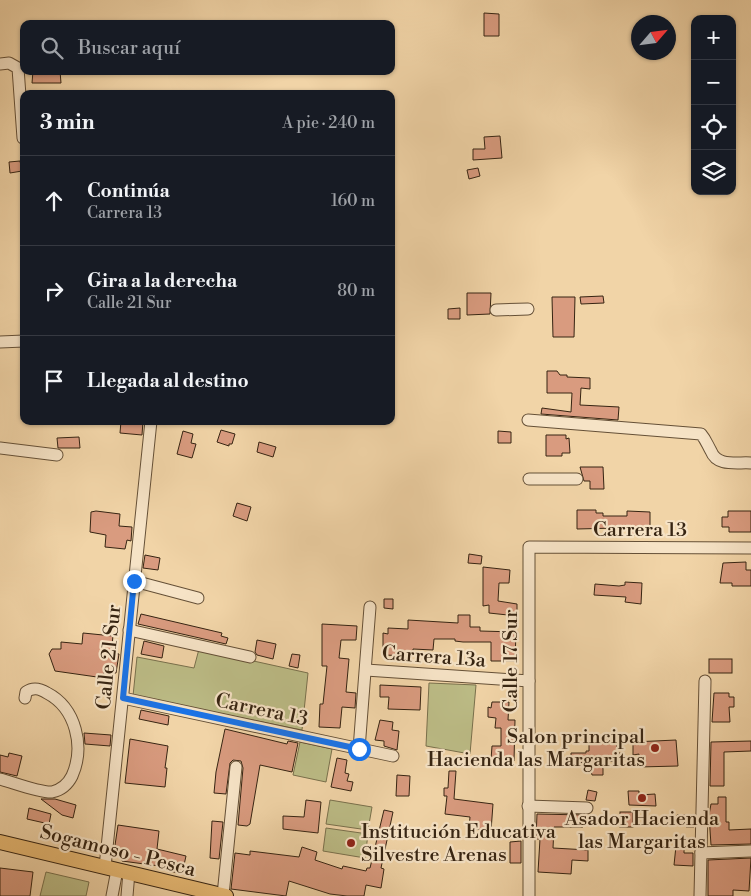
<!DOCTYPE html>
<html lang="es">
<meta charset="utf-8">
<style>
:root{--surface:#171b24;--page:#242831;--text:#f1f3f6;--muted:#9ea1a6;--line:#363941}
body{margin:0;font-family:"Libre Bodoni",serif;background:var(--page);color:var(--text)}
.controls{position:absolute;right:15px;top:15px;display:grid;overflow:hidden;border-radius:10px;box-shadow:0 1px 4px #0004}
.controls button{width:45px;height:45px;display:grid;place-items:center;padding:0;border:0;border-bottom:1px solid var(--line);background:var(--surface);color:var(--text);font:25px sans-serif}
.compass{position:absolute;left:631px;top:15px;width:45px;height:45px;border-radius:50%;background:var(--surface);box-shadow:0 1px 4px #0004;rotate:62deg}
.stop{position:absolute;width:15px;height:15px;margin:-11px;border:4px solid #1a73e8;border-radius:50%;background:#fff}
.stop.end{background:#1a73e8;border-color:#fff;box-shadow:0 1px 5px #0008}
.list{margin:0;padding:0;list-style:none}
h2{display:flex;justify-content:space-between;align-items:center;height:65px;margin:0;padding:0 20px;font-size:21px}
h2 small{font-size:16px;font-weight:400;color:var(--muted)}
.list li{display:grid;grid-template-columns:32px 1fr auto;gap:15px;align-items:center;box-sizing:border-box;height:90px;padding:0 20px;border-top:1px solid var(--line)}
.list b{display:block;font-size:19px;white-space:nowrap}
.list p{margin:0;font-size:16px;white-space:nowrap;color:var(--muted)}
.list em{font-size:16px;font-style:normal;color:var(--muted)}
.icon{flex:none;width:28px;height:28px;fill:none;stroke:currentColor;stroke-width:2;stroke-linecap:round;stroke-linejoin:round}
.map{position:relative;flex:none;width:751px;height:896px;overflow:hidden}
.search{position:absolute;background:var(--surface);box-shadow:0 1px 4px #0004;left:20px;top:20px;width:375px;height:55px;display:flex;align-items:center;gap:12px;box-sizing:border-box;padding:0 18px;border-radius:10px;color:var(--muted);font-size:19px}
.panel{position:absolute;background:var(--surface);box-shadow:0 1px 4px #0004;left:20px;top:90px;width:375px;height:335px;border-radius:10px}
.map>svg:first-child{display:block}
</style>
<div class="map">
<svg width="751" height="896" viewBox="0 0 751 896">
<rect width="100%" height="100%" fill="#f1d4a7"/>
<filter id="stains"><feTurbulence type="fractalNoise" baseFrequency=".004" numOctaves="4"/><feColorMatrix values="0 0 0 0 .2 0 0 0 0 .09 0 0 0 0 .02 0 0 0 .5 -.17"/></filter>
<radialGradient id="worn" r=".72"><stop offset=".6" stop-color="#630" stop-opacity="0"/><stop offset="1" stop-color="#630" stop-opacity=".3"/></radialGradient>
<g fill="#bcbc86" stroke="#79704c">
<path d="M199,649L308,673L302,730L133,696L137,657L194,668Z"/>
<path d="M429,683L476,685L470,754L426,746Z"/>
<path d="M300,742L332,749L326,782L293,775Z"/>
<path d="M330,800L372,807L368,830L326,824Z"/>
<path d="M326,828L368,834L365,858L323,851Z"/>
<path d="M46,872L89,882L86,896H40Z"/>
</g>
<g fill="#d99b7f" stroke="#362412">
<path d="M484,13L499,14V36H484Z"/>
<path d="M33,71H60L61,83H32Z"/>
<path d="M500,136L502,158L473,160V149H485L484,137Z"/>
<path d="M20,161L22,171L10,173L9,162Z"/>
<path d="M478,168L480,176L469,179L467,170Z"/>
<path d="M467,293H491L490,314L467,315Z"/>
<path d="M603,296L604,303L581,304L580,297Z"/>
<path d="M552,297H575L574,337H553Z"/>
<path d="M460,308V319H448V309Z"/>
<path d="M547,371H557L560,375H567V377L590,378V389L581,388L580,405L619,407L618,420L541,414L542,408L571,412L572,393H547Z"/>
<path d="M121,421H143L142,435L120,433Z"/>
<path d="M221,430L235,434L232,444H229V446L217,442Z"/>
<path d="M183,431L193,434L191,443L196,444L192,458L177,454Z"/>
<path d="M498,431L511,432V443H498Z"/>
<path d="M546,435H566V439L569,438L570,453H562V456H546Z"/>
<path d="M79,437L80,448H58L57,438Z"/>
<path d="M259,442L276,447L273,457L257,452Z"/>
<path d="M580,467H603L604,489H590V481H584Z"/>
<path d="M237,503L251,507L247,521L233,516Z"/>
<path d="M577,510H596V513H603V516H627V511L650,512V530H641V535H627V530L617,528L577,529Z"/>
<path d="M96,511L120,514L119,526L132,527L131,541L127,540L125,549L105,547L106,535L90,532L91,512Z"/>
<path d="M728,511H751V532H729V527H722V517H728Z"/>
<path d="M469,554L482,556L481,564L468,563Z"/>
<path d="M145,555L160,558L158,570L143,568Z"/>
<path d="M746,562V570H751V586H732V583H720L723,563Z"/>
<path d="M483,567L510,570L509,583H499L498,601L517,604V616L489,613V605L483,606Z"/>
<path d="M625,582L642,583L641,604L625,602L626,597L594,595L595,584L619,586L625,585Z"/>
<path d="M384,599H393V609L384,608Z"/>
<path d="M141,614L222,633L221,636L228,638L226,644L138,624Z"/>
<path d="M458,615H470V627H480V631L516,632L515,661H491V642H463L455,641V639H434L433,650L413,649V656L383,655V633L388,634V628L408,629V620L458,623Z"/>
<path d="M322,624L357,626L356,640H341L339,658L349,659L346,692L356,693L355,708L342,707L340,728L319,727L320,704H323L327,666H322Z"/>
<path d="M83,633L113,636L111,653L119,654L116,673L104,672V678L55,671L49,654L52,649H61V642L82,644Z"/>
<path d="M257,640L276,644L273,659L257,655L255,652Z"/>
<path d="M144,641L164,646L162,658L141,654Z"/>
<path d="M292,654L300,655L298,668L289,666Z"/>
<rect x="709" y="659" width="23" height="14"/>
<path d="M380,685L421,687L420,710L388,709L389,697H380Z"/>
<path d="M714,693H729V697H734V707H729L730,722H712Z"/>
<path d="M492,702H509L508,720H515L514,761L491,760L492,746H501V728H495L496,718L488,717V707L491,708Z"/>
<path d="M141,710L169,716L168,725L139,719Z"/>
<path d="M380,720L393,722L392,730L399,731L397,750L384,746V741L375,740Z"/>
<path d="M225,729L287,744L288,741L298,743L292,772L260,765L250,824L247,826L238,825L243,768L241,761L233,760L230,763L226,794L214,793L216,772Z"/>
<path d="M84,733L111,735L110,746L85,744Z"/>
<path d="M589,737H617V753H621L622,762L603,761V775H592L589,763L571,762V753H586V751H589Z"/>
<path d="M130,739L168,746L165,768H167L165,787L125,783Z"/>
<path d="M676,740L678,766L639,767V754L633,755V742Z"/>
<path d="M751,741V751L724,752V786H710L711,742Z"/>
<path d="M9,753L22,756L17,776L0,772V755L8,757Z"/>
<path d="M337,758L347,760L345,773L349,774L347,781L353,782L351,791L331,787Z"/>
<path d="M449,771H456L454,799L493,804L491,831L469,828L470,817L445,814L447,796H444V788H448Z"/>
<path d="M397,775L410,776L409,796H396Z"/>
<path d="M588,790L597,792L595,801L586,800Z"/>
<path d="M628,791H639V795L655,794L656,806L629,805Z"/>
<path d="M718,797H726V822H729V830L751,829V844L711,845L709,815L711,804H718Z"/>
<path d="M41,799H55L76,805L73,818L62,815Z"/>
<path d="M306,800L321,802L318,833L283,829V816L304,817Z"/>
<path d="M29,808L51,814L49,824L27,819Z"/>
<path d="M384,810L393,812L381,868L384,869L381,888L366,885L364,896H347L330,894L289,881L286,896L231,889L235,853L250,855V851L299,857L302,847L317,852L315,860L342,869L343,866L366,871L367,868H370Z"/>
<rect x="620" y="812" width="13" height="15"/>
<path d="M537,814L584,815L583,827H554L553,848L588,850V861L572,860L571,874L538,872L540,839H536Z"/>
<path d="M677,815H694V827H686V824H677Z"/>
<path d="M212,821L223,822L219,859L210,858Z"/>
<path d="M118,825L159,831L157,849L186,856L182,874L166,870L167,867L122,861L123,853L114,852Z"/>
<path d="M65,836L76,838L74,847L63,844Z"/>
<path d="M521,841V863H510V842Z"/>
<path d="M676,846L684,847V853H693V866L674,865Z"/>
<path d="M751,858L749,891L733,890V896H708V860Z"/>
<path d="M0,868L33,872L30,896H0Z"/>
</g>
<g fill="none" stroke-linecap="round" stroke-linejoin="round">
<g stroke="#655037" stroke-width="13">
<g id="minor">
<path d="M0,64L9,63L18,68L23,138"/>
<path d="M496,310L528,309"/>
<path d="M0,342L24,341"/>
<path d="M528,420L701,434C706,440 707,444 711,451C717,467 737,462 751,463"/>
<path d="M0,448L57,455"/>
<path d="M529,479H577"/>
<path d="M134,581L198,598"/>
<path d="M129,630L250,657"/>
<path d="M366,670L529,681"/>
<path d="M123,698L393,756"/>
<path d="M359,749L370,607"/>
<path d="M0,779C12,782 40,793 52,792C61,790 68,784 72,776C85,747 76,708 47,693C39,688 33,687 26,692L25,698"/>
<path d="M528,806L587,808"/>
<path d="M701,853L751,851"/>
<path d="M105,867L151,421"/>
<path d="M223,895L236,767"/>
<path d="M112,896L117,870"/>
<path d="M127,896L129,872"/>
<path d="M529,896V547L751,548"/>
<path d="M700,896L705,681"/>
</g>
</g>
<g stroke="#362412" stroke-width="16">
<path id="major" d="M0,842L226,896"/>
</g>
<use href="#minor" stroke="#f6e3c6" stroke-width="11"/>
<use href="#major" stroke="#e8ba74" stroke-width="14"/>
</g>
<g fill="none" stroke-linecap="round" stroke-linejoin="round">
<path stroke="#1a73e8" stroke-width="6" d="M134,581L123,698L359,749"/>
</g>
<g fill="#8f2418" stroke="#f6e3c6" stroke-width="2">
<circle cx="655" cy="748" r="5"/>
<circle cx="642" cy="798" r="5"/>
<circle cx="351" cy="843" r="5"/>
</g>
<g text-anchor="middle" stroke-width="4.5" stroke-linejoin="round" paint-order="stroke">
<g font-size="20" fill="#362412" stroke="#f6e3c6">
<text x="640" y="536">Carrera 13</text>
<text transform="translate(434 656) rotate(4)" y="7">Carrera 13a</text>
<text transform="translate(108 657) rotate(-84)" y="7">Calle 21 Sur</text>
<text transform="translate(510 661) rotate(-90)" y="7">Calle 17 Sur</text>
<text transform="translate(262 709) rotate(12)" y="7">Carrera 13</text>
<text transform="translate(118 850) rotate(14)" y="7">Sogamoso - Pesca</text>
</g>
<g font-size="20" fill="#362412" stroke="#f6e3c6" text-anchor="end">
<text x="645" y="743">Salon principal<tspan x="645" dy="23">Hacienda las Margaritas</tspan></text>
<text x="642" y="825" text-anchor="middle">Asador Hacienda<tspan x="642" dy="23">las Margaritas</tspan></text>
<text x="361" y="838" text-anchor="start">Institución Educativa<tspan x="361" dy="23">Silvestre Arenas</tspan></text>
</g>
</g>
<rect width="100%" height="100%" filter="url(#stains)"/>
<rect width="100%" height="100%" fill="url(#worn)"/>
</svg>
<div class="controls">
<button>+</button>
<button>−</button>
<button><svg class="icon" aria-label="locate" viewBox="0 0 24 24"><circle cx="12" cy="12" r="6"/><path d="M12 2v4M12 18v4M2 12h4M18 12h4"/></svg></button>
<button><svg class="icon" aria-label="layers" viewBox="0 0 24 24"><path d="M12 4l9 5-9 5-9-5zM3 14l9 5 9-5"/></svg></button>
</div>
<svg class="compass" viewBox="-18 -18 36 36"><path d="M0-13l5 13h-10z" fill="#e53935"/><path d="M0 13l5-13h-10z" fill="#9ea1a6"/></svg>
<div class="stop" style="left:359px;top:749px"></div>
<div class="stop end" style="left:134px;top:581px"></div>
<div class="search"><svg class="icon" aria-label="search" viewBox="0 0 24 24"><circle cx="10" cy="10" r="6"/><path d="M15 15l6 6"/></svg>Buscar aquí</div>
<section class="panel">
<h2>3 min<small>A pie · 240 m</small></h2>
<ul class="list">
<li><svg class="icon" aria-label="ahead" viewBox="0 0 24 24"><path d="M12 20V5M6 11l6-6 6 6"/></svg><div><b>Continúa</b><p>Carrera 13</p></div><em>160 m</em></li>
<li><svg class="icon" aria-label="right" viewBox="0 0 24 24"><path d="M7 20v-9h11M14 6l5 5-5 5"/></svg><div><b>Gira a la derecha</b><p>Calle 21 Sur</p></div><em>80 m</em></li>
<li><svg class="icon" aria-label="arrive" viewBox="0 0 24 24"><path d="M6 21V4h12l-3 4 3 4H6"/></svg><div><b>Llegada al destino</b></div></li>
</ul>
</section>
</div>
